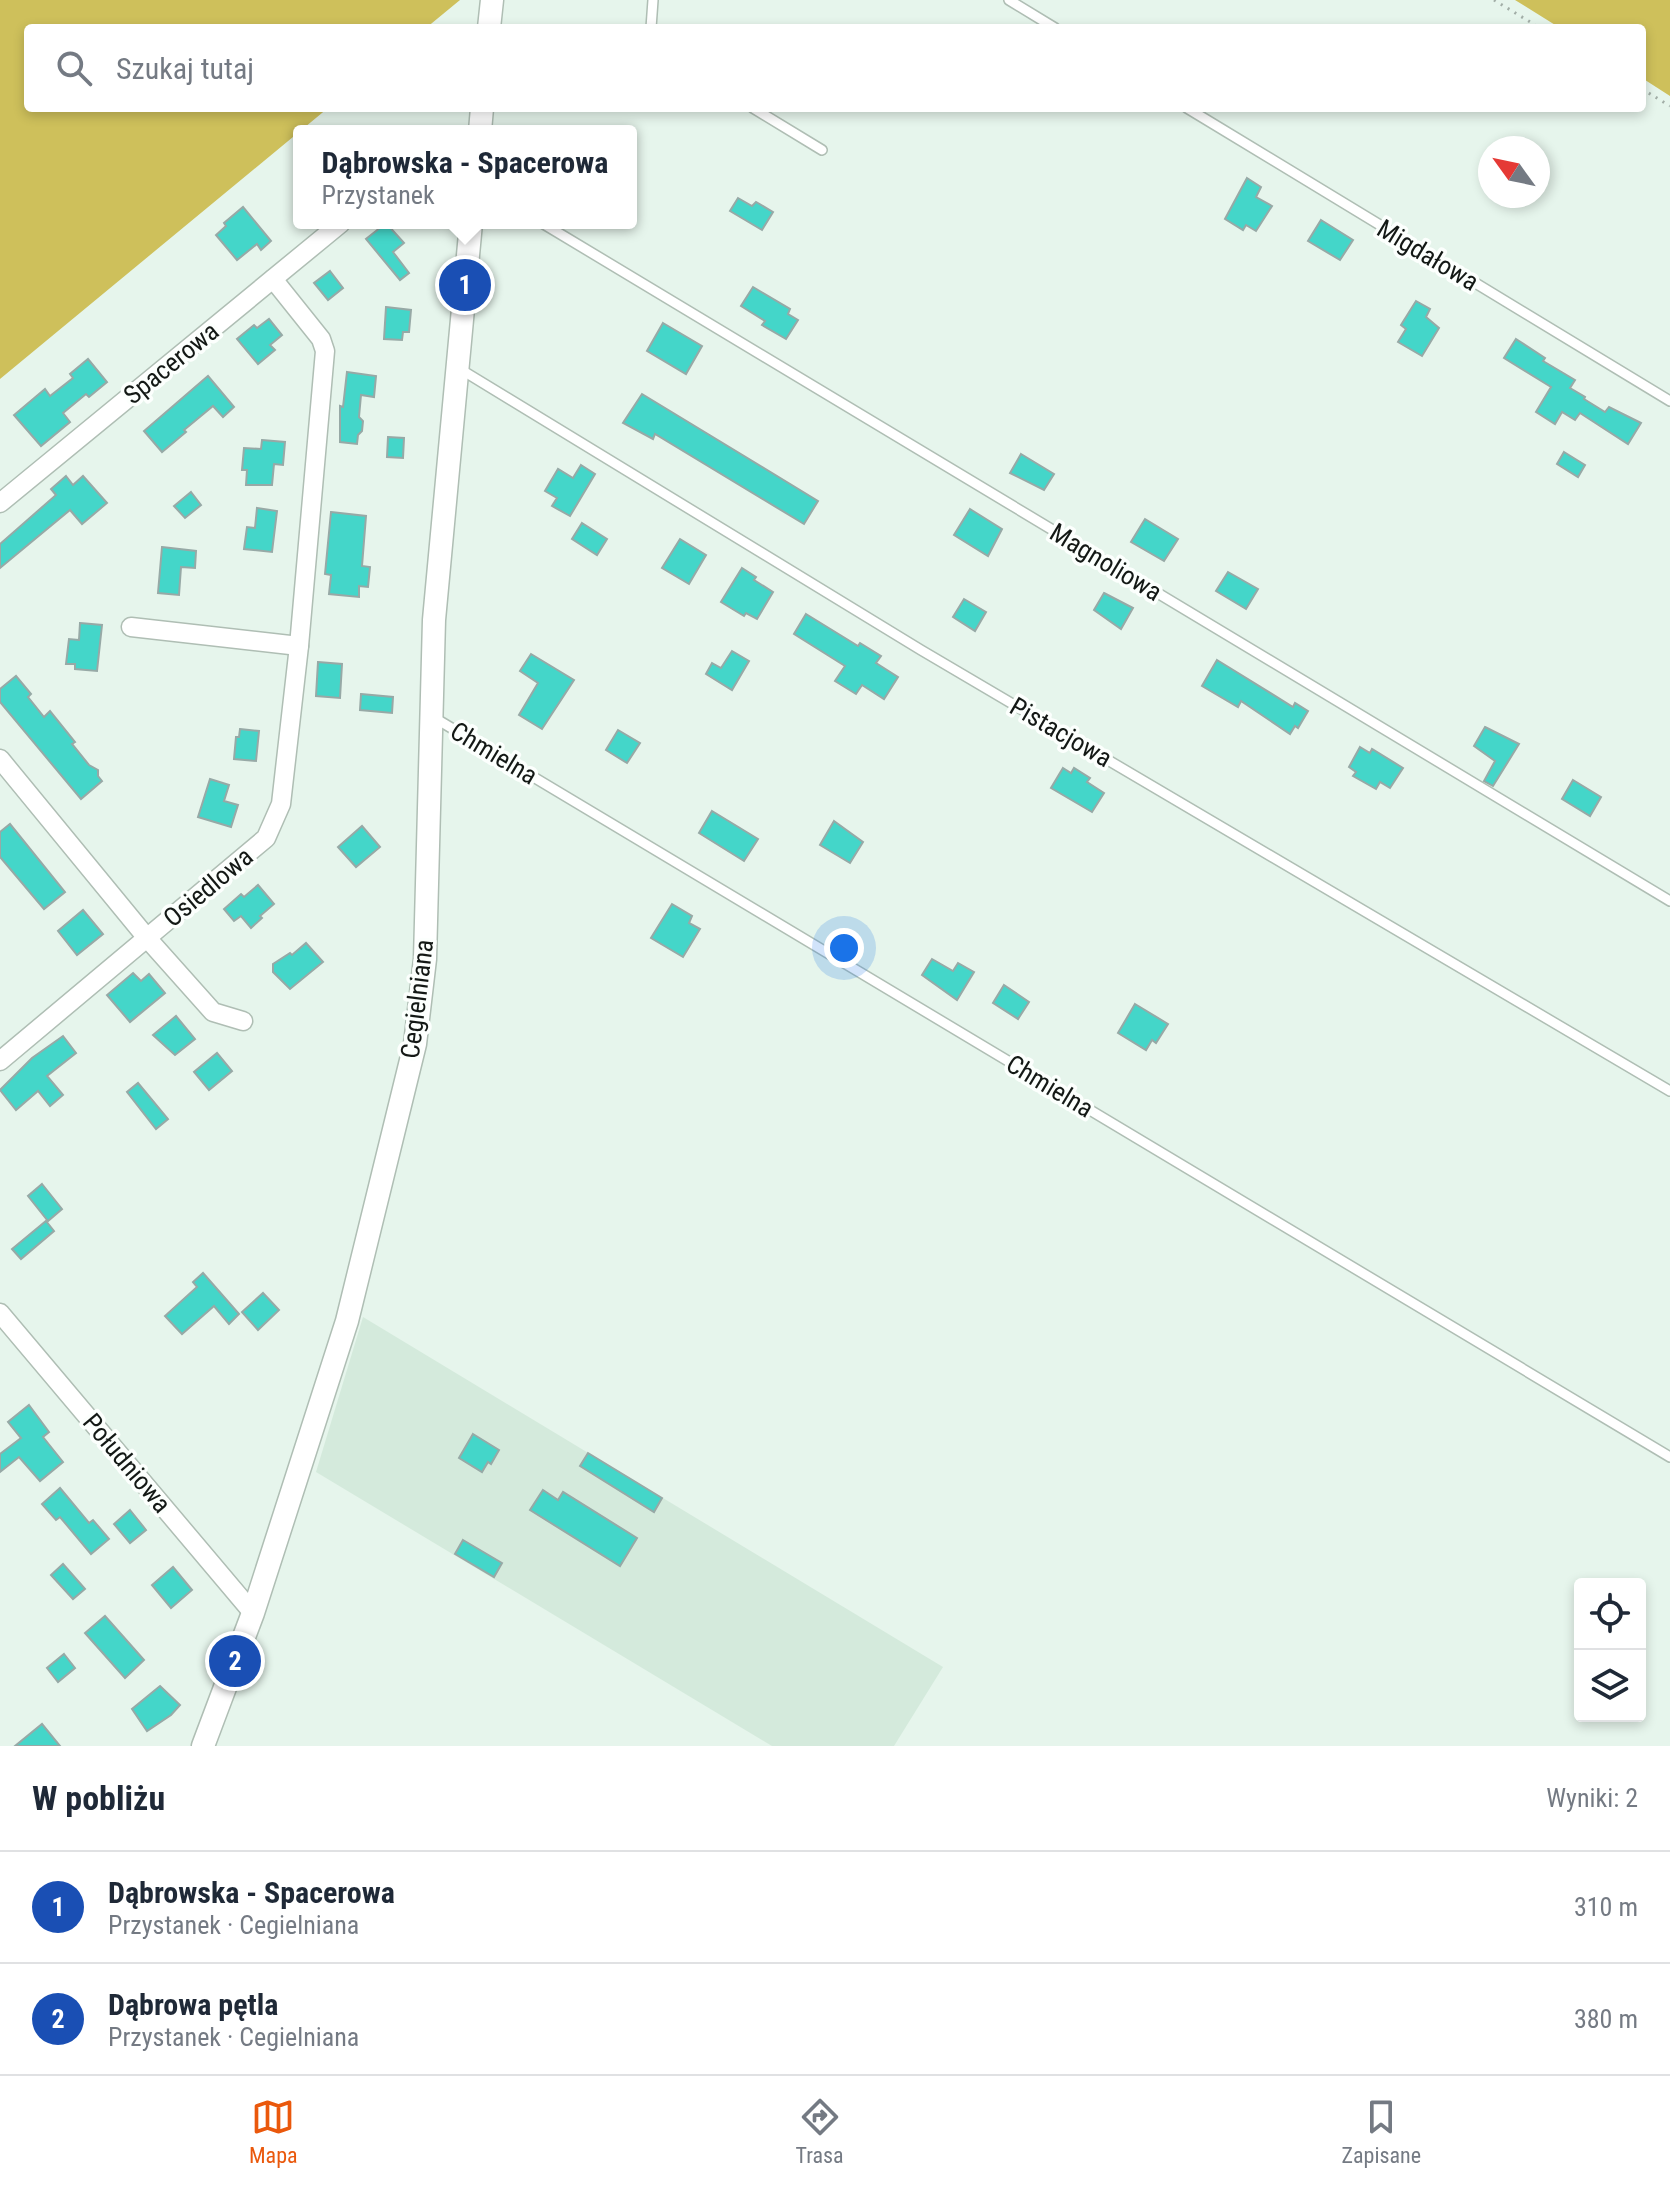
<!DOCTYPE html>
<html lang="pl">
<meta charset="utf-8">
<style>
:root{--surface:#fff;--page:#f2f2f3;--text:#1f2937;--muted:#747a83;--line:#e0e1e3;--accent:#ea580c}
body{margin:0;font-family:"Roboto Condensed",sans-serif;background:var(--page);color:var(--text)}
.controls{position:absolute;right:24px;bottom:24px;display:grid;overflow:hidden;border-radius:8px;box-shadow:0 4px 12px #0003}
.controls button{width:72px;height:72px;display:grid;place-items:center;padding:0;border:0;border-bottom:2px solid var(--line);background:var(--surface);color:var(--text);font:40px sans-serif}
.compass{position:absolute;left:1478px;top:136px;width:72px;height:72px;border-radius:50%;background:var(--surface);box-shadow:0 4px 12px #0003;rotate:303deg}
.you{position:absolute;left:844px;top:948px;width:28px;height:28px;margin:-20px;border:6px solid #fff;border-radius:50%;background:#1a73e8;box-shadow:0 0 0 12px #1a73e833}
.badge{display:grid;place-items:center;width:52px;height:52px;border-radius:50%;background:var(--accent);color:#fff;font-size:26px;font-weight:700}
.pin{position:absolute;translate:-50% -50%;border:4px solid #fff;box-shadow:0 2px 8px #0006}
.popup{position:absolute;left:293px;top:125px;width:344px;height:104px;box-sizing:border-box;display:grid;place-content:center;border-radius:8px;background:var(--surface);filter:drop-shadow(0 2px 6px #0005);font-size:26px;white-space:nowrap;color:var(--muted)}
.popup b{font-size:30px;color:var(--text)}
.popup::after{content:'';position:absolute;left:50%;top:100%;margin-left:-16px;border:16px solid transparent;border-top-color:var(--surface)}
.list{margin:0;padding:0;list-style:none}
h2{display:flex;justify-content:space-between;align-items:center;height:104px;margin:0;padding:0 32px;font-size:34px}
h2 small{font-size:26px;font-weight:400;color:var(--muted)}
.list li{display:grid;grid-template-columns:52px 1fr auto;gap:24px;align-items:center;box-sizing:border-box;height:112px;padding:0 32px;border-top:2px solid var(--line)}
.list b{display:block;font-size:30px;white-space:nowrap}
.list p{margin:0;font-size:26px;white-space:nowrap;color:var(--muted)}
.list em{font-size:26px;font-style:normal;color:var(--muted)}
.icon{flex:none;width:44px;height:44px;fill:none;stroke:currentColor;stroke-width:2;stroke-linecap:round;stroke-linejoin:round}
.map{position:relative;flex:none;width:1670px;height:1746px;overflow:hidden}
.search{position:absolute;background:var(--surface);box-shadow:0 4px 12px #0003;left:24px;right:24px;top:24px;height:88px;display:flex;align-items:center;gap:20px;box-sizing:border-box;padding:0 28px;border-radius:8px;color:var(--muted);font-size:30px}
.sheet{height:328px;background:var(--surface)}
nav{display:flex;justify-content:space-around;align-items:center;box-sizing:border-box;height:112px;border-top:2px solid var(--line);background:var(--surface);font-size:22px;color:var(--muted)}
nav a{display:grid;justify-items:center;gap:4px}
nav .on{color:var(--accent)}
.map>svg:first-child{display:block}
</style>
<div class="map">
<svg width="1670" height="1746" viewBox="0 0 1670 1746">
<rect width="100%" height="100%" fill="#e6f5ec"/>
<path fill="#d4eadc" d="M363,1317L943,1667L894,1746H772L316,1472Z"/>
<g fill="#cec05b">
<path d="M0,0H460L426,28H28V108H328L0,379Z"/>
<path d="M1515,0H1670V96L1642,78V28H1560Z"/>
</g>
<g fill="#44d6c9" stroke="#97a9a6" stroke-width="2">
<path d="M1247,178L1261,187L1256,197L1272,206L1256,231L1246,225L1243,230L1225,219Z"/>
<path d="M738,198L752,206L756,202L773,212L762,230L730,211Z"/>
<path d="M243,207L271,241L261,250L257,244L237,260L216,235L226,226L224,223Z"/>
<path d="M1321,220L1353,240L1340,260L1308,241Z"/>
<path d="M386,223L404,243L393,252L409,273L400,280L366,239Z"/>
<path d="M330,271L343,288L328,300L314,283Z"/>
<path d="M753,287L790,309L788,314L798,320L786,339L762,325L765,321L741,306Z"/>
<path d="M1416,301L1430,309L1426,317L1439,328L1422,356L1398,342L1406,329L1401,325Z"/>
<path d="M386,307L411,310L409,332H403L402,340L384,339Z"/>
<path d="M269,319L282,335L270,345L275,350L258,364L237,339L254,325L257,328Z"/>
<path d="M663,323L702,346L686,374L647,351Z"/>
<path d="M1516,339L1545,358L1543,361L1575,380L1570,388L1585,397L1584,399L1605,412L1609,407L1641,423L1628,444L1580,413L1575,420L1562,412L1555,424L1536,412L1551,387L1504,358Z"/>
<path d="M88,359L107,382L89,397L86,394L63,413L70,422L41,446L14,415L45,389L50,396L73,378L70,374Z"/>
<path d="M347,372L376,376L374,397L361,395L359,417L363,421L362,431L358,435L357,444L340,442V406L343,407Z"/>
<path d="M208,376L234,407L223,417L213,406L184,430L186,432L162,452L144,431Z"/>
<path d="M642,394L818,501L804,524L655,434L653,439L623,423Z"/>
<path d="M388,437L404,438L403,458L387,457Z"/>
<path d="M262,440L285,442L283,465L274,464L272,485H246L247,470H242L244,448L261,449Z"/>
<path d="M1564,452L1585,465L1578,477L1557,464Z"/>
<path d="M1021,454L1054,474L1044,490L1010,473Z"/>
<path d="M581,465L595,474L570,516L552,506L557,498L545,491L558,469L573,478Z"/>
<path d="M66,476L73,485L83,476L107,503L82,524L70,510L0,568V544L56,495L51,489Z"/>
<path d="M191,492L201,505L185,518L174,506Z"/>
<path d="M257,508L277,511L272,552L244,549L247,527L255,528Z"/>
<path d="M970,509L1002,529L988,556L954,535Z"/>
<path d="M331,512L366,516L362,566L370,567L368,587L359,586V597L329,594L331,575L325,574Z"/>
<path d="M1145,519L1178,539L1164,561L1131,542Z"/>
<path d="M582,523L607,539L597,555L572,539Z"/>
<path d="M680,539L706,555L689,584L662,568Z"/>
<path d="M162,547L196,551L195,568L181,567L179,595L158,593Z"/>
<path d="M742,568L756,577L754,580L773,592L757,619L746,613L744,616L721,602Z"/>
<path d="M1228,572L1258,589L1246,609L1216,591Z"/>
<path d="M1104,593L1133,608L1121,629L1094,610Z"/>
<path d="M964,599L986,612L975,631L953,617Z"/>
<path d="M806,614L858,646L860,643L881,656L876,663L898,677L884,699L862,685L856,694L835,681L845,666L794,634Z"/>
<path d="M80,623L102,625L97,671L75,669V664H66L69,639L79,640Z"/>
<path d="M732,651L749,661L732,690L706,674L712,663L721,668Z"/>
<path d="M531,654L574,680L542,729L519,715L538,683L520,671Z"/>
<path d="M1217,660L1293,707L1295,703L1308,711L1298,728L1295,726L1290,734L1241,701L1238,707L1202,686Z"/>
<path d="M318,662L342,664L340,698L316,696Z"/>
<path d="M16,676L31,694L28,697L44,717L50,711L75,742L72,744L89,765L98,770V776L102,781L81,799L0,702V689Z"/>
<path d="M361,694L393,697L392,713L360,710Z"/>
<path d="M1485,727L1519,744L1493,786L1484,781L1495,761L1474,746Z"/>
<path d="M240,729L259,731L256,761L234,759L236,737H239Z"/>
<path d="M618,730L640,743L627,763L606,750Z"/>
<path d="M1360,747L1370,753L1372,749L1403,768L1390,788L1380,782L1376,789L1353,776L1356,772L1349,767Z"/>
<path d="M1063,768L1071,773L1074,768L1090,778L1087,782L1104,793L1092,812L1051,788Z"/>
<path d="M210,779L229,785L224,801L238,805L231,827L198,817Z"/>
<path d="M1573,780L1601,797L1590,816L1562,799Z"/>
<path d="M712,811L758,839L744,861L699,833Z"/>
<path d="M834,821L863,842L850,863L820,845Z"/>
<path d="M10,824L65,892L44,909L0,857V832Z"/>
<path d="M362,826L380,847L356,867L338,847Z"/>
<path d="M258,885L274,904L260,916L262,918L251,928L241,916L234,921L224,909L241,894L244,897Z"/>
<path d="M672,904L692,916L689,923L700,929L683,957L651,938Z"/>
<path d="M83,910L103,934L77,955L58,931Z"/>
<path d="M306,943L323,962L290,989L273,972V964L290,953L292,955Z"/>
<path d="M932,959L953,971L958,963L974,972L957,1000L922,975Z"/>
<path d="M133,973L141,981L149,974L165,993L130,1022L107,995Z"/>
<path d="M1004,985L1029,1002L1018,1019L993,1003Z"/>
<path d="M1135,1004L1168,1024L1156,1043L1152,1040L1146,1050L1118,1033Z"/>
<path d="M176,1016L195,1039L175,1055L153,1035Z"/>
<path d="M63,1036L76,1053L47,1076L63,1095L50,1106L38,1091L16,1110L0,1090L32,1058Z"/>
<path d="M217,1053L232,1071L209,1090L194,1072Z"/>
<path d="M138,1083L168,1119L156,1129L127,1092Z"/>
<path d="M42,1184L62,1209L48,1221L28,1196Z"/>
<path d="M46,1221L54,1231L21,1259L12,1249Z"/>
<path d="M203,1273L239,1314L229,1324L214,1306L182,1334L165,1316L197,1287L193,1282Z"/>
<path d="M263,1293L279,1310L258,1330L242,1312Z"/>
<path d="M29,1405L49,1432L43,1437L63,1462L40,1481L19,1457L0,1472V1454L21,1438L8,1422Z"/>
<path d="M473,1434L499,1450L491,1464L488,1462L482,1472L459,1458Z"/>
<path d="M588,1453L662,1498L654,1512L580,1466Z"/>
<path d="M60,1488L89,1523L93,1520L109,1539L91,1554L60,1517L56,1520L42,1504Z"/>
<path d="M543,1490L558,1500L563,1492L637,1538L620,1566L530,1510Z"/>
<path d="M130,1510L146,1530L130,1543L114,1524Z"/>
<path d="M463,1540L502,1563L494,1577L455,1554Z"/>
<path d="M63,1564L85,1589L73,1599L51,1575Z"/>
<path d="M173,1567L192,1590L171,1608L152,1585Z"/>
<path d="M105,1616L144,1660L125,1678L85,1633Z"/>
<path d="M64,1654L75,1668L58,1682L47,1668Z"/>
<path d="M160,1686L180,1705L171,1715L147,1731L132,1709Z"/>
<path d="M42,1724L60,1746H15Z"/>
</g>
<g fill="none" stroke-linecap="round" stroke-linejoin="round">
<g stroke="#afbeb4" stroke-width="12">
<g id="service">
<path d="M1009,0L1055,28"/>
<path d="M651,28L653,0"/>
<path d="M753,108L822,150"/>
<path d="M1187,108L1670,401"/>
<path d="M542,223L1670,901"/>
<path d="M460,369L921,650L1670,1091"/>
<path d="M433,717L1670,1457"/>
</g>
</g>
<g stroke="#afbeb4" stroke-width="21">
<g id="minor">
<path d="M0,503L341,223"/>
<path d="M131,627L299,646"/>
<path d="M0,759L147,938L213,1012L243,1021"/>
<path d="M0,1061L266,838L281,804L299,646L325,351L321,339L273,279"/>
<path d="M0,1313L253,1613"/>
</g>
</g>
<g stroke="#afbeb4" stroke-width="25">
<g id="tertiary">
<path d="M489,28L492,0"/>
<path d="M480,131L482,108"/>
<path d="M203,1746L253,1613L347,1321L415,1044L425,959L434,620L471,223"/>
</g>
</g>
<g stroke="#a2aea7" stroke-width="3" stroke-dasharray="2 6" stroke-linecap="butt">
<path d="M1494,0L1540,28"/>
<path d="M1642,89L1670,106"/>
</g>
<use href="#service" stroke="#fff" stroke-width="9"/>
<use href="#minor" stroke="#fff" stroke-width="18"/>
<use href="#tertiary" stroke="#fff" stroke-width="22"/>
</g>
<g text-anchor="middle" stroke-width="7" stroke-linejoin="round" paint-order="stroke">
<g font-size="26" fill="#131815" stroke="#fcfffd">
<text transform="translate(1428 255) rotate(31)" y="9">Migdałowa</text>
<text transform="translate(171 363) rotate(-39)" y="9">Spacerowa</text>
<text transform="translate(1106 562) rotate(31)" y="9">Magnoliowa</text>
<text transform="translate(1061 732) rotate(30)" y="9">Pistacjowa</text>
<text transform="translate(494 753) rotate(31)" y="9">Chmielna</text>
<text transform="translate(208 887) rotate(-40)" y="9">Osiedlowa</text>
<text transform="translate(417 999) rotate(-83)" y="9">Cegielniana</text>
<text transform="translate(1050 1086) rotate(31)" y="9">Chmielna</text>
<text transform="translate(127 1463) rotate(50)" y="9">Południowa</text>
</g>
</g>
</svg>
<div class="controls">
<button><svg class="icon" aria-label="locate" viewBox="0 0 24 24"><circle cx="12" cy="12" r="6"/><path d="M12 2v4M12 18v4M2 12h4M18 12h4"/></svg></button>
<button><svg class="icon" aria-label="layers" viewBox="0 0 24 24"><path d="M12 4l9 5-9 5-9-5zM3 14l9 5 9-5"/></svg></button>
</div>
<svg class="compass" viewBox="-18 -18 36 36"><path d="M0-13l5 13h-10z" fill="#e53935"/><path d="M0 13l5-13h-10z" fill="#747a83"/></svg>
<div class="you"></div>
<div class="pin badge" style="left:465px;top:285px;background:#1a4fb4">1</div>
<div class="popup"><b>Dąbrowska - Spacerowa</b>Przystanek</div>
<div class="pin badge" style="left:235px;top:1661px;background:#1a4fb4">2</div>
<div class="search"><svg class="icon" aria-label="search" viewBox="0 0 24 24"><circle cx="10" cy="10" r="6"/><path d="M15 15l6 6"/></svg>Szukaj tutaj</div>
</div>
<section class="sheet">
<h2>W pobliżu<small>Wyniki: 2</small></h2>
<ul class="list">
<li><span class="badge" style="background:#1a4fb4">1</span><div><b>Dąbrowska - Spacerowa</b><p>Przystanek · Cegielniana</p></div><em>310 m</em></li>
<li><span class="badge" style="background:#1a4fb4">2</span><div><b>Dąbrowa pętla</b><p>Przystanek · Cegielniana</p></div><em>380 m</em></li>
</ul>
</section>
<nav>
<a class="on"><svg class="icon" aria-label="map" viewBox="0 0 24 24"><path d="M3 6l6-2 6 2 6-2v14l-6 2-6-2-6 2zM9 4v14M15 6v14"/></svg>Mapa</a>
<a><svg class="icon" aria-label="directions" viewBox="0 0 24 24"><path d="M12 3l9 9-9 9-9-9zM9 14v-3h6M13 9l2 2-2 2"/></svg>Trasa</a>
<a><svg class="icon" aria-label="saved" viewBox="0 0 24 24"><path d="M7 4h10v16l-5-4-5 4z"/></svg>Zapisane</a>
</nav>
